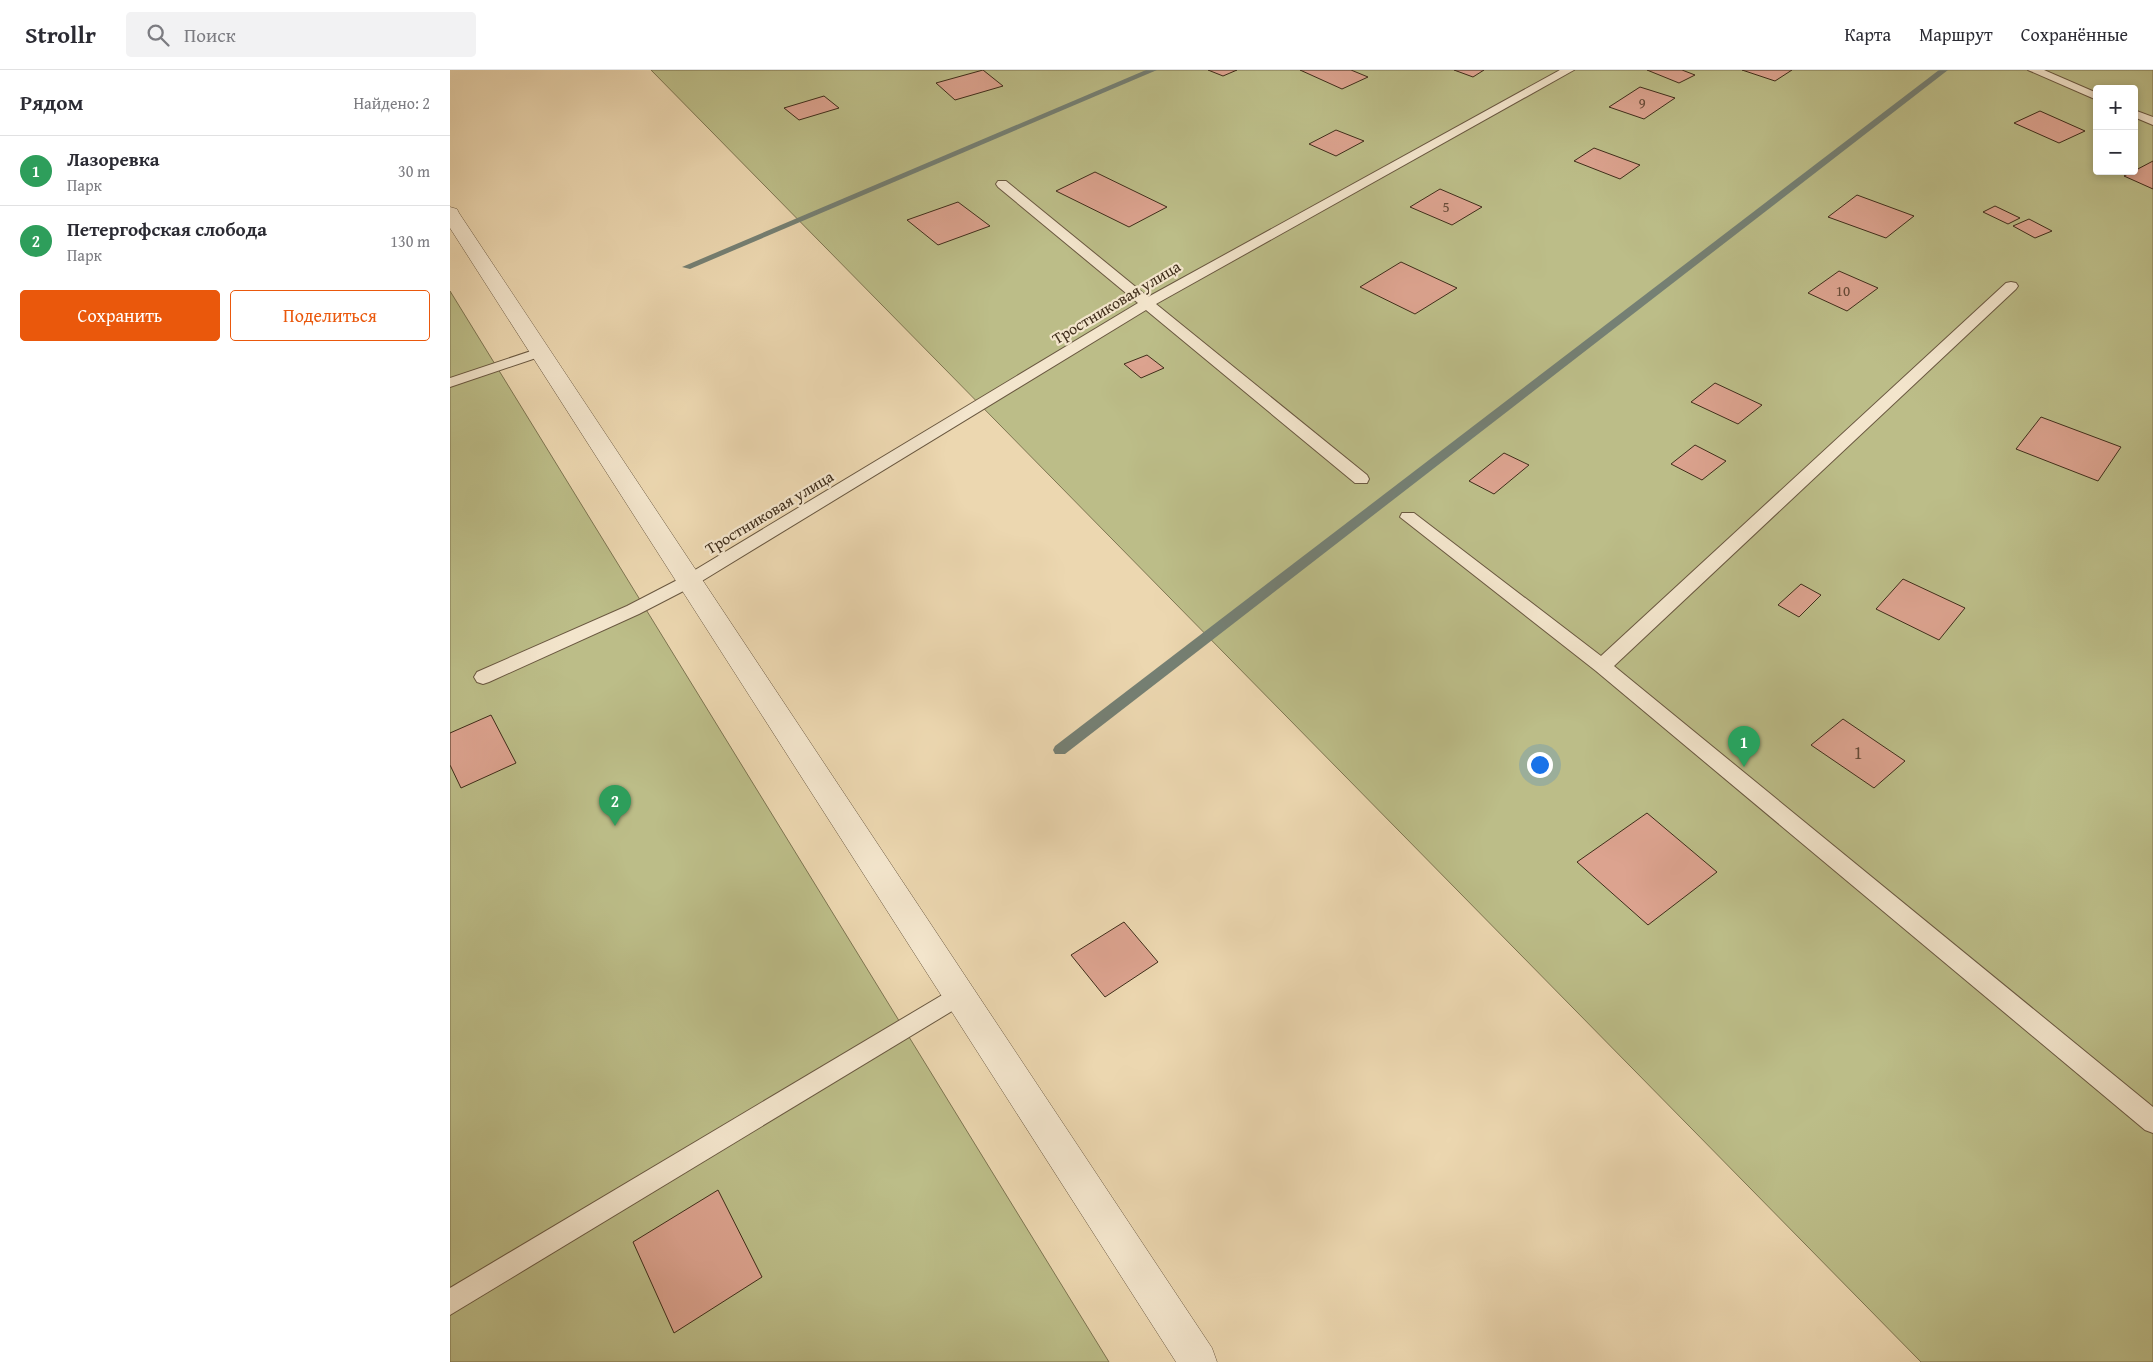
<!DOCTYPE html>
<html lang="ru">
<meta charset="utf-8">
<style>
:root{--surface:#fff;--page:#f2f2f3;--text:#2b2b33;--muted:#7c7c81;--line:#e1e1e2;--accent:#ea580c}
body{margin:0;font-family:"Gentium Book Plus",serif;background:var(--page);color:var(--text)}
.controls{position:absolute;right:15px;top:15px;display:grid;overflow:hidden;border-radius:5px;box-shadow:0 2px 8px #0003}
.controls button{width:45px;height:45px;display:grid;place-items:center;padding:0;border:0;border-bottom:1px solid var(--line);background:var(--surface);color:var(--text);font:25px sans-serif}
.you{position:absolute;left:1089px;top:694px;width:18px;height:18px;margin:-12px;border:4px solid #fff;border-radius:50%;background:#1a73e8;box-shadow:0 0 0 8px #1a73e833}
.badge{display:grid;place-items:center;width:32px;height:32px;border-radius:50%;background:var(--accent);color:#fff;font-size:16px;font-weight:700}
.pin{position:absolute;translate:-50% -41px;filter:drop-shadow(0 1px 2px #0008)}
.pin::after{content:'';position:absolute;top:26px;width:18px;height:15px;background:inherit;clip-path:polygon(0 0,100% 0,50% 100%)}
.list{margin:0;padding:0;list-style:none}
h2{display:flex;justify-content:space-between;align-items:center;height:65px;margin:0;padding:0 20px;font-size:21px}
h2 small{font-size:16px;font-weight:400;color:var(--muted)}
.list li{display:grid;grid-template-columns:32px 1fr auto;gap:15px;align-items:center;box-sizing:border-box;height:70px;padding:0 20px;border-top:1px solid var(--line)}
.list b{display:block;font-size:19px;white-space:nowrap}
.list p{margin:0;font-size:16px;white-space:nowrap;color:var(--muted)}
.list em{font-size:16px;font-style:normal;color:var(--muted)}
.actions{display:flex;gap:10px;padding:15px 20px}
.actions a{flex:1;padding:11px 0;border:1px solid var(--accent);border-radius:5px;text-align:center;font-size:18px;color:var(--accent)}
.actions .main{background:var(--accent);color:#fff}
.icon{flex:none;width:28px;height:28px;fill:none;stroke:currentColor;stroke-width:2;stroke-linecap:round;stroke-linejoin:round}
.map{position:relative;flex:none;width:1703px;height:1292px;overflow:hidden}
header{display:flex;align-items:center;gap:30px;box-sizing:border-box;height:70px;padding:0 25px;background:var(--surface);border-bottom:1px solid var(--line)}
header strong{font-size:24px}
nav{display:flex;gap:28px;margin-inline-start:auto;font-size:18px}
.search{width:350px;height:45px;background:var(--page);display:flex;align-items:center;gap:12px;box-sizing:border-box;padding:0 18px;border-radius:5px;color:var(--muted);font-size:19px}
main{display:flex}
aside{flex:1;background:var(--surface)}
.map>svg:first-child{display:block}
</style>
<header>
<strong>Strollr</strong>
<div class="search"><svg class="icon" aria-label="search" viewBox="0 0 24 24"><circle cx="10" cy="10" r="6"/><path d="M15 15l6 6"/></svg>Поиск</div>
<nav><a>Карта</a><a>Маршрут</a><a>Сохранённые</a></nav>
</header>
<main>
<aside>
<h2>Рядом<small>Найдено: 2</small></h2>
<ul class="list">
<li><span class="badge" style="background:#2e9e5b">1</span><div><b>Лазоревка</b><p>Парк</p></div><em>30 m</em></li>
<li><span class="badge" style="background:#2e9e5b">2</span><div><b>Петергофская слобода</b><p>Парк</p></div><em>130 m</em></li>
</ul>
<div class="actions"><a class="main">Сохранить</a><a>Поделиться</a></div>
</aside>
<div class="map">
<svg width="1703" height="1292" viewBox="0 0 1703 1292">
<rect width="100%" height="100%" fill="#ecd7b0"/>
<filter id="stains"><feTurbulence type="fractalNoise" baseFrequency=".004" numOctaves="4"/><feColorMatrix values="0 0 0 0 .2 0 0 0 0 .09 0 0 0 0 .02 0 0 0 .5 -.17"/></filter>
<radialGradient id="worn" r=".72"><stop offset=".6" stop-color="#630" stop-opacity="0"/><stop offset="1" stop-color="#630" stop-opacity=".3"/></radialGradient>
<g fill="#bcbd88" stroke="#7e7551" fill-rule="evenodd">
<path d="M201,0H1703V1292H1471ZM1647,19H1684V101H1647Z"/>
<path d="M0,221L659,1292H0Z"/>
</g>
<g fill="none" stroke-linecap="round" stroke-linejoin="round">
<g fill="#758074" fill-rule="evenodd">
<path d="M696,0H707L240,199L232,197Z"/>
<path d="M1489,0H1498L615,684H605L603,680L605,676Z"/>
</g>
</g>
<g fill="#dca38f" stroke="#3f2d1a">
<path d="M533,0L553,16L505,30L486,13Z"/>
<path d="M758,0H787L773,6Z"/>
<path d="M850,0H901L918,7L892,19Z"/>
<path d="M1004,0H1034L1023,7Z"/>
<path d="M1197,0H1232L1245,5L1229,13Z"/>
<path d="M1292,0H1342L1325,11Z"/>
<path d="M1190,17L1225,28L1194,49L1159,37Z"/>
<path d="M374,26L389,38L349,50L334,38Z"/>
<path d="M1590,41L1635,61L1609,73L1564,53Z"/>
<path d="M886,60L914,71L886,86L859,74Z"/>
<path d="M1144,78L1190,95L1170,109L1124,91Z"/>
<path d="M1703,91V119L1674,106L1684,101Z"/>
<path d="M645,102L717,137L679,157L606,121Z"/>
<path d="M990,119L1032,137L1002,155L960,137Z"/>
<path d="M1407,125L1464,146L1436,168L1378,147Z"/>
<path d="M508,132L540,156L488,175L457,150Z"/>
<path d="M1545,136L1570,148L1558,154L1533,142Z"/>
<path d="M1579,149L1602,161L1585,168L1563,156Z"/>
<path d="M951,192L1007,218L965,244L910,217Z"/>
<path d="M1389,201L1428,218L1397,241L1358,223Z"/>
<path d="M697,285L714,298L691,308L674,294Z"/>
<path d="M1265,313L1312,335L1288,354L1241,332Z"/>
<path d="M1591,347L1671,377L1648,411L1566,379Z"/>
<path d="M1245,375L1276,391L1252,410L1221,394Z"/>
<path d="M1054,383L1079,395L1044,424L1019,411Z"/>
<path d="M1453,509L1515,538L1489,570L1426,539Z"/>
<path d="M1351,514L1371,525L1349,547L1328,535Z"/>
<path d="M41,645L66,693L11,718L0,695V663Z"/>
<path d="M1393,649L1455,691L1424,718L1361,675Z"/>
<path d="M1197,743L1267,802L1198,855L1127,792Z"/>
<path d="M674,852L708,892L655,927L621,885Z"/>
<path d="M268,1120L312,1207L224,1263L183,1172Z"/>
</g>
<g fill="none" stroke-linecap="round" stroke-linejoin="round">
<g stroke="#6a5840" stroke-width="2">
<g id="service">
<path d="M1110,0H1124L706,234L917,405L919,409L917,413H905L696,240L247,514L189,544L39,612L33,614L27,612L24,607L27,602L177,536L235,506L688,233L548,117L546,114L548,111H556L698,227Z"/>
<path d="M1578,0H1594L1647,23V30Z"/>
<path d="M1684,40L1703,47V55L1684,47Z"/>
<path d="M1561,212L1566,213L1568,216L1566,219L1164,596L1703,1037V1063L1695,1060L1146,601L950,447L952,443H964L1151,586L1556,213Z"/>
<path d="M90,278L95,279L97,282L95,285L0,317V308Z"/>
<path d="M509,915L517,918L520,925L517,932L0,1245V1218Z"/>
</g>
</g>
<g stroke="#6a5840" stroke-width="1">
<path id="tertiary" d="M0,137L7,139L9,143L762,1278L767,1292H726L0,158Z"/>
</g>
<use href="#service" fill="#f3e5cc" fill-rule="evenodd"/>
<use href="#tertiary" fill="#f3e5cc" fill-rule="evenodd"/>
</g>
<g text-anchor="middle" stroke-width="4.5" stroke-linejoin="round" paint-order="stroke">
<g font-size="15" fill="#664a37">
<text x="1192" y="38">9</text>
<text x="996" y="142">5</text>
<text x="1393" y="226">10</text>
</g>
<g font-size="16" fill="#3f2d1a" stroke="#f3e5cc">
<text transform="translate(666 232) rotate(-31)" y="6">Тростниковая улица</text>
<text transform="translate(319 442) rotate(-31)" y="6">Тростниковая улица</text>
</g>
<g font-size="18" fill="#664a37">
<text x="1408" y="689">1</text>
</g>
</g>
<rect width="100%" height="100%" filter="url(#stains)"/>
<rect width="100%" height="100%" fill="url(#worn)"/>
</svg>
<div class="controls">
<button>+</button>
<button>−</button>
</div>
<div class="you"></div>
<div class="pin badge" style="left:1294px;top:697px;background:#2e9e5b">1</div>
<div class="pin badge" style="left:165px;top:756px;background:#2e9e5b">2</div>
</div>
</main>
